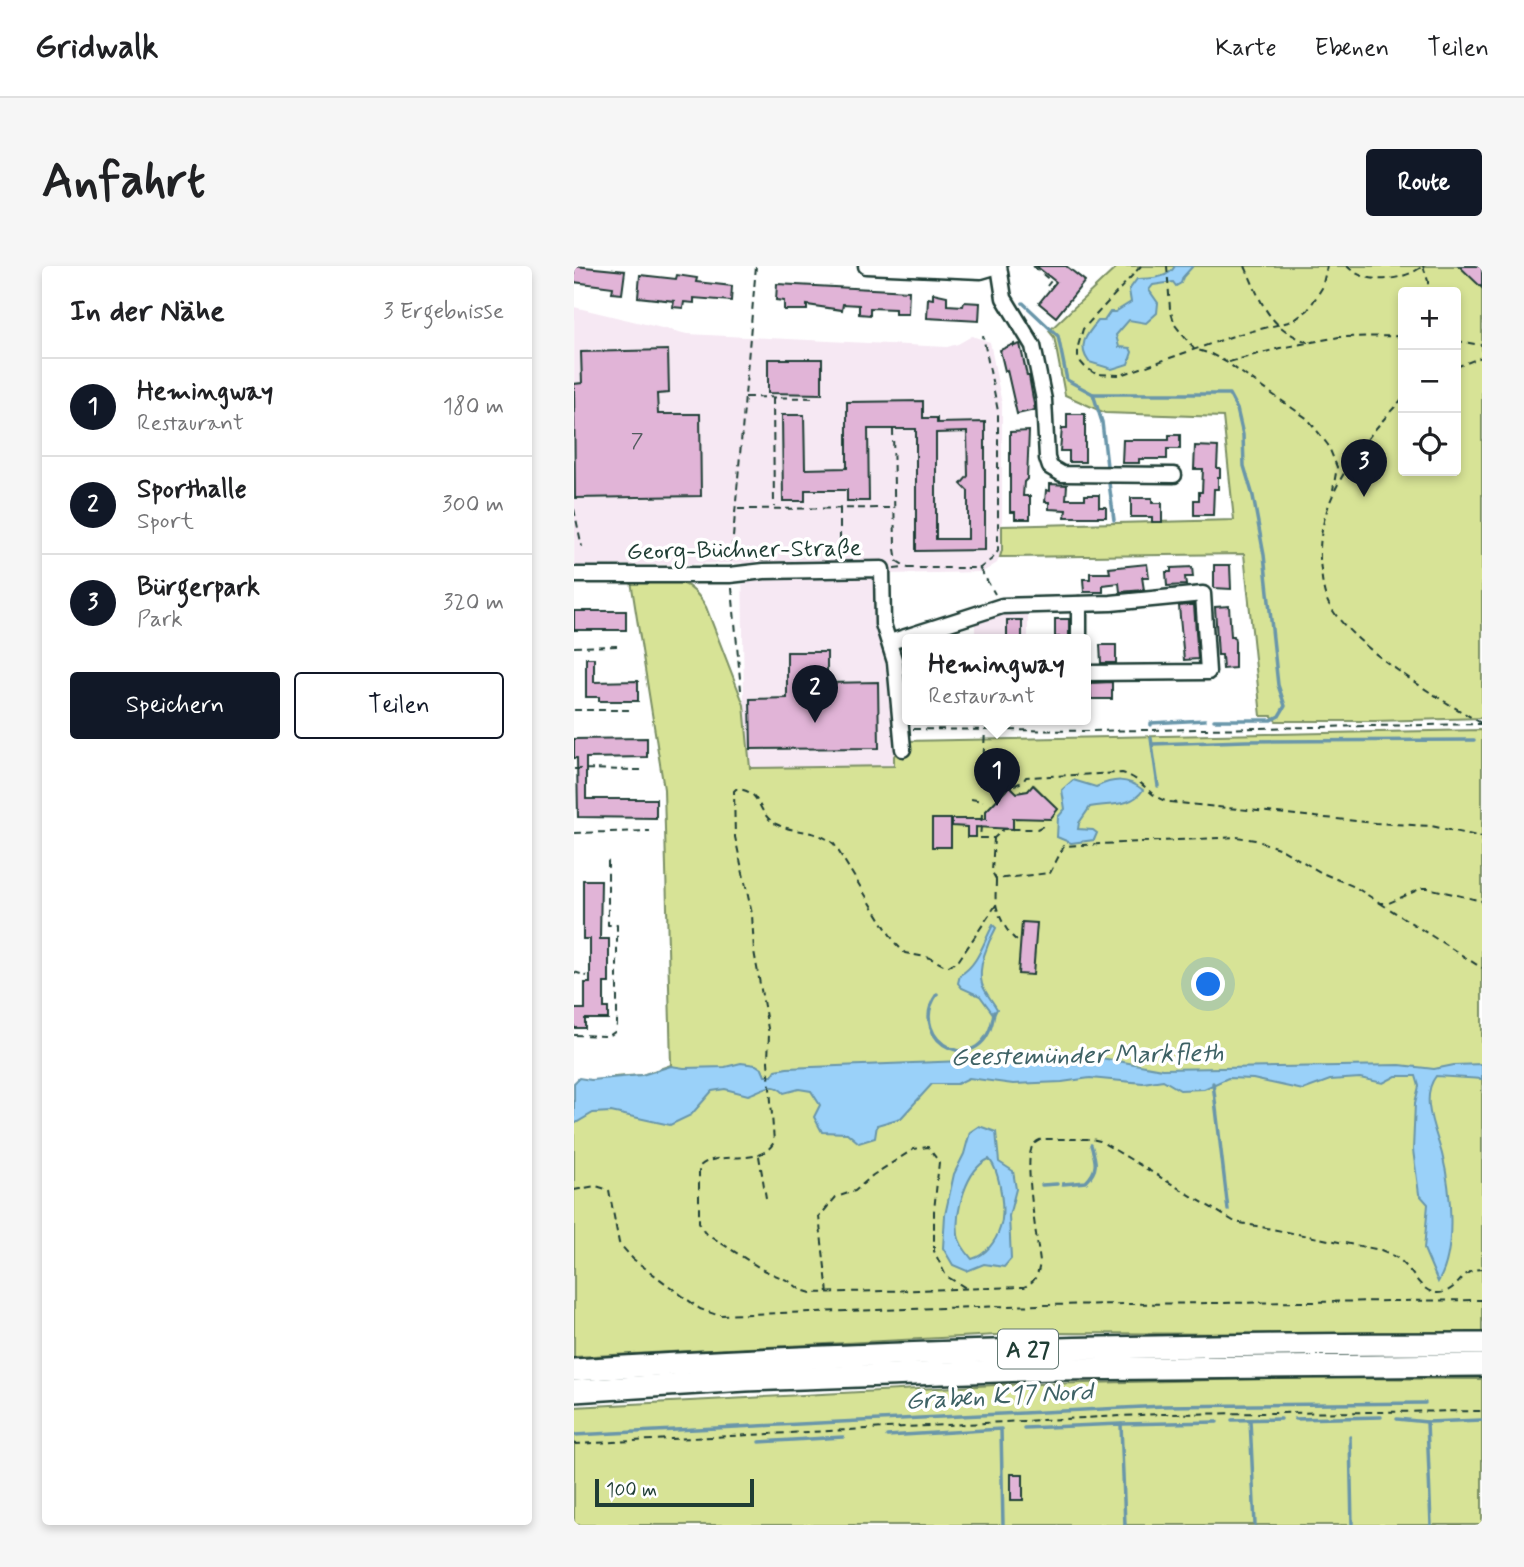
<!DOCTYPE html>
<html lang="de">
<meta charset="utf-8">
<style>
:root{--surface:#fff;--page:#f6f6f6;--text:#202124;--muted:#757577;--line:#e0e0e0;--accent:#111827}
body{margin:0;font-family:Mynerve,sans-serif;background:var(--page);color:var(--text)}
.controls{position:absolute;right:21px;top:21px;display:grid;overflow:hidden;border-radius:7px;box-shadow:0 4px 10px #0003}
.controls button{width:63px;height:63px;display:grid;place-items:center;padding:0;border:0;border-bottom:2px solid var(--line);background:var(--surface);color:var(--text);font:35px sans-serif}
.scale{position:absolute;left:21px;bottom:18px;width:159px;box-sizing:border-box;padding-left:7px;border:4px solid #1f3d34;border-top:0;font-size:19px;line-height:24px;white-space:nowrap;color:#1f3d34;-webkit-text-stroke:5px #fff;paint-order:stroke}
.you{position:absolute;left:635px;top:719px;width:24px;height:24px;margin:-18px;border:5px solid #fff;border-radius:50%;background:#1a73e8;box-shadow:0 0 0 10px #1a73e833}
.badge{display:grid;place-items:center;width:46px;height:46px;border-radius:50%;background:var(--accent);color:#fff;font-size:23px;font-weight:700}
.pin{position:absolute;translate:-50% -58px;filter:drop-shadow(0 2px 4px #0008)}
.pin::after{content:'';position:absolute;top:37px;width:24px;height:21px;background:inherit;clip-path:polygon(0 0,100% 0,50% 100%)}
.popup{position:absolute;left:328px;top:368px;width:189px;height:91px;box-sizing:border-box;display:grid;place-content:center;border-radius:7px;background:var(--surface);filter:drop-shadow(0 2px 5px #0005);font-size:23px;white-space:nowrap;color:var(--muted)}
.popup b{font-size:26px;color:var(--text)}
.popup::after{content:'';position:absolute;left:50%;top:100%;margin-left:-14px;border:14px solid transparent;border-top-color:var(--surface)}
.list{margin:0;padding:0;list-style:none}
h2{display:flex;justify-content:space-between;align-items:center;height:91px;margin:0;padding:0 28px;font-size:30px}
h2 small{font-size:23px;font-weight:400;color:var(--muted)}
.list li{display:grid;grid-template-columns:46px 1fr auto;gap:21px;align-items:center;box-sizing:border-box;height:98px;padding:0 28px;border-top:2px solid var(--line)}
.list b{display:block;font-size:26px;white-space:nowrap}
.list p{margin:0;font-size:23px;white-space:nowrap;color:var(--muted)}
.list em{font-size:23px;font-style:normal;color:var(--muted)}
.actions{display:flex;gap:14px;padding:21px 28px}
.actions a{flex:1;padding:16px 0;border:2px solid var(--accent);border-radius:7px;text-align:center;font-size:24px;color:var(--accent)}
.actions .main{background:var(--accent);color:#fff}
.icon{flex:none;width:38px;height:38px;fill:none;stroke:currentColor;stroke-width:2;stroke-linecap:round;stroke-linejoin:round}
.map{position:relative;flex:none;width:908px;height:1259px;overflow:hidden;border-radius:7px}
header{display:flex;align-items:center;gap:42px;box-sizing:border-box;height:98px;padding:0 35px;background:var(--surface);border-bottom:2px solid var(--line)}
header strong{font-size:33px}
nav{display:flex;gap:38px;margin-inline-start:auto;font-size:24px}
.intro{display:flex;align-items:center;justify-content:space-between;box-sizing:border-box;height:168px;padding:0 42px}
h1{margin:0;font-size:49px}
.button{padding:18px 32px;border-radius:7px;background:var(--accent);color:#fff;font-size:24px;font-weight:700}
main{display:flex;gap:42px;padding:0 42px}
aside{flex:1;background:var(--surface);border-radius:7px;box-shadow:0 4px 10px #0003}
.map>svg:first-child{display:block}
</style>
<header>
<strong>Gridwalk</strong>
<nav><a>Karte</a><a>Ebenen</a><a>Teilen</a></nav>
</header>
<div class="intro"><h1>Anfahrt</h1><a class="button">Route</a></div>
<main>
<aside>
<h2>In der Nähe<small>3 Ergebnisse</small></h2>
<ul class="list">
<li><span class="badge">1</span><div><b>Hemingway</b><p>Restaurant</p></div><em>180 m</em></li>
<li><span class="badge">2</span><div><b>Sporthalle</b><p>Sport</p></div><em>300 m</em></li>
<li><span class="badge">3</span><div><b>Bürgerpark</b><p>Park</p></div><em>320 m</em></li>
</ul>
<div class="actions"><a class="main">Speichern</a><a>Teilen</a></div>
</aside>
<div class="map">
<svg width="908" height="1259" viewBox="0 0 908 1259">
<rect width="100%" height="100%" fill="#fff"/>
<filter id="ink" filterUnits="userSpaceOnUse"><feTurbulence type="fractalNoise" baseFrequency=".0143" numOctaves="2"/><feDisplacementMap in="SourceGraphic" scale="14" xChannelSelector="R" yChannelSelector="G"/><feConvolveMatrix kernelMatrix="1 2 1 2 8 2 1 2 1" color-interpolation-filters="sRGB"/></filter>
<g filter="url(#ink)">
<g fill="#f6e8f3">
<path d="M0,41L113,68L373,81L384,78L398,70L416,76L428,138V284L423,297L409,306L314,308L305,354V374L314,402L318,422L321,500L176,502L170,439L168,297L0,300Z"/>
<path d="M430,345H454V374H401V355Z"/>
</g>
<g fill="#d7e396" stroke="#7b9065" stroke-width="2" fill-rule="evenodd">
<path d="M544,0H908V452L801,455H702L698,450H687L670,288L426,291L428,284V260L660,254L649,151L531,147L491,129L480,71L475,65ZM829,26H882V205H829Z"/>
<path d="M57,315C93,315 112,306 132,341L170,439L176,502L320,500V490L330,475L908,464V1069L461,1067L0,1091V858L19,846L40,811L68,809L97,799L90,523ZM460,519L483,543L439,552L438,563L412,545L436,520L443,527L446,525L453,526Z"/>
<path d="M724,1112L908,1113V1259H0V1141L422,1119Z"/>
</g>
<g fill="#9ad1f9" stroke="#6996aa" stroke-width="2" fill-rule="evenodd">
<path d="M601,0H619L609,11L607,17L602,20L599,16L579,19L575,24L584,37L583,47L572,57L555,54L542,69L545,81L556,82L558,86L554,98L538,103L515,96C503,80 512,69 524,55H530L536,46H541L557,36L555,24L563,13C577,12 594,13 601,0Z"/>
<path d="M499,514L522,521C539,513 553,511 569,524C557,542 534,537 516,541L505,557L504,563L519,564L523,567L520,574L497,577L483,571L484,551L491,543L488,524Z"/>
<path d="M419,659L422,662C414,676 403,702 408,718C411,727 418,734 423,743L420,749L406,730L388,722L384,717L386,709C404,699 409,677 419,659Z"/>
<path d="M516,790L588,803L826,799L860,803L880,799L908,798V813L862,810C845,832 862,865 868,888C877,923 883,985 864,1016L850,983L854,938L845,928L839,884L841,837L845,820L842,810H822L809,817L786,812L756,814L729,824L679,813L654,812L630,823L606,824L589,814L569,817L516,812L488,816L439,818L395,812L383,818H358L327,852L303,859L301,872L285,877L273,867L248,866L240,851L246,839L237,825L225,823L210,827C197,814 188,825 174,829L151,823L138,825L117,849L96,859L37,846L19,847L0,858V817L5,812L17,814L68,809L97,800L110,802L151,801L167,797L182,799L188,803L191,810H198L202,804L213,802Z"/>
<path d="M405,860L422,866L425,896L439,905L442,923L435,950L437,993L430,1001L410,998L393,1005L379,999L369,982L371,949L380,908L390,888L396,866ZM415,893C426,905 432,946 426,962C422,975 412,989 398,993C393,987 385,978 384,969C381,946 392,903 415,893Z"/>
</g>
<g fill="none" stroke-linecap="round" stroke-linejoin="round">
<g stroke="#6996aa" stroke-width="3.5">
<path d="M449,37L484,70L493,114L519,128H655L663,143L669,169L670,200L679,230L690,289L704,419L711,440L705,450L697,454H640"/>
<path d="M519,128L528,156L533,200"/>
<path d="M535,217L540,254"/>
<path d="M577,459V457L631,454"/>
<path d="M577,472L584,520"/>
<path d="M578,478L672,475L900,474"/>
<path d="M363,728C330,775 411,819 420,746"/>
<path d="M639,817L654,944"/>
<path d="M489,918L512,916C525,903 522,895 517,879"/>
<path d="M468,919L483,918"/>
<path d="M721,1153L807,1151"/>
<path d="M823,1153L853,1156L908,1154"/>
<path d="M658,1154L707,1153"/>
<path d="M676,1154L681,1259"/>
<path d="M853,1156L857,1259"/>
<path d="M548,1158L643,1156"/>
<path d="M450,1162L547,1158L551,1259"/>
<path d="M0,1169L589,1140L851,1137"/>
<path d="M313,1170L427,1163L429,1259"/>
<path d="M776,1171L778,1259"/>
<path d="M185,1176L269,1171"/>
</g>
</g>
<g fill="#e1b4d7" stroke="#1f3d34" stroke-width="2" fill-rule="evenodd">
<path d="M0,0L51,5L48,28L38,27L39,21L0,16Z"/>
<path d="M462,0H492L511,15L482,51L465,37L482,16Z"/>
<path d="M885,0H908V22Z"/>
<path d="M66,9L102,13L103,9L123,12L122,16L158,20L157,35L120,32V37L110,36L109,42L99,41L100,35L64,31Z"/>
<path d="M203,18L335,25L334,48H321V43L296,42V49L285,48V39L269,38L268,44L233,39V44H210V35L202,34Z"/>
<path d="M359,27L373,30V39L389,40L390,36L406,37L405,55L353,52L354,32L359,33Z"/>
<path d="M440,78V80L446,78L453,110H455L461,144L443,148L433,104L431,105L426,84Z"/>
<path d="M94,84L95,127L83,128L84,148H126L127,230L1,232L0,118L8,117L7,86Z"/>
<path d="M194,93H248V128L194,127Z"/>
<path d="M349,135V152H363V157L411,156V284L342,285V163H294L295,235H273V224H231V235H209L208,149H230L231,203L273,202V136ZM393,166L394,210L387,218L394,225V273H362V167Z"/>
<path d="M493,148H511V196H495V185H486L488,162H493Z"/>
<path d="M455,165L453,213L450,216L449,230H456V253H441V246H436V166Z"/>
<path d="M595,169H606V183H593V193H565V197H548L549,174H595Z"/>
<path d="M621,180L644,181L643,202H646V211H644V223H640L639,249H620V234H625V226H628L629,203H620Z"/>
<path d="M476,218L493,219L492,233H511V229H525V241H532V251H491L492,244L475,243V236H471L472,224L476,225Z"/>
<path d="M557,232H578V237H588V256H578V251H557Z"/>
<path d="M573,298L575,311H568L570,324L546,326L545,317L529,319V326H510L509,313H516V307H536L535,302Z"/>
<path d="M640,299H656L657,323L640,322Z"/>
<path d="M618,301L619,311H611L612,319L593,320L592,306H597V302Z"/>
<path d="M613,339H620L624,393L610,394L605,340Z"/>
<path d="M655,340L657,370H660L661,375V402L649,403L648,389H644L641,341Z"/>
<rect x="0" y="345" width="52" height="19"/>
<rect x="481" y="353" width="14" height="18"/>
<rect x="433" y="354" width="15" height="20"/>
<path d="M526,379H542V397H527Z"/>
<path d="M213,386H253V417L304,416L305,482L177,483L176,433L213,432Z"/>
<path d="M12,392H20V416L64,415V435H25V431H12Z"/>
<path d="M538,416V433H517L516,417Z"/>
<path d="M73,472V491L12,492V533H82V552L4,551L3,492H0V473Z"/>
<path d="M459,519L484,543L476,553L439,552V563L402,561V571H393V561L378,560V553H412V545L436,520L443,527L454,525Z"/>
<rect x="358" y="553" width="19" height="28"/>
<path d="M9,614H27L26,673H35V717H30V742H34V753H11V762H0V743H11V717H16V673H9Z"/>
<path d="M448,656L463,657L459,709L444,708Z"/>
<rect x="437" y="1208" width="12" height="26"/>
</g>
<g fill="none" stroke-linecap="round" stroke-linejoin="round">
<g stroke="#1f3d34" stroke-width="19">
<g id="minor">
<path d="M292,0L407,5L424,0"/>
<path d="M425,0L430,32L459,80L470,134L473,192L476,201L488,208L600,209"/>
<path d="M0,309H156L190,305L308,303L309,358L321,396L329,483"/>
<path d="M505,374V338"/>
<path d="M316,376L428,340L537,337L629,328L634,406L512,407"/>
</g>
</g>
<g stroke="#1f3d34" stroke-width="26">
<g id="highway">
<path d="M0,1104C302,1085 605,1078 908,1078"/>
<path d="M0,1125L172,1114L477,1103L908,1099"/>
</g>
</g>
<g stroke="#1f3d34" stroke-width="2" stroke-dasharray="7 5" stroke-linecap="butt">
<path d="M459,0L477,15L473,20"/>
<path d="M567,0L509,63L504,80V93L511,101L522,108L547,109L662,69L719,55L734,44L748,22L753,0"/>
<path d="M593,0L596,43L601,59L620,83L637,88L652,96L734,153L754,179L763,201L759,224"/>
<path d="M671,0C688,38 694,62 736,77"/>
<path d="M773,0C792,20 829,15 849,0"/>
<path d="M849,0L854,15V26"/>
<path d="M882,75L908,79"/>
<path d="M655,96L706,82L765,71L829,70"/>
<path d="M882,101L908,91"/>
<path d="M171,131L240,132"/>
<path d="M199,132L200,241"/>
<path d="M829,132C786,178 738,236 747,304C748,315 750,331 756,340C779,381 865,433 907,457"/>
<path d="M319,163L321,283L323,295L334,302H406L418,293L424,285V145L409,70"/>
<path d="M0,243L8,281"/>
<path d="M164,243L319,242"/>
<path d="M266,243V275"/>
<path d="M157,295L182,0"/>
<path d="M320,303L331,302"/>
<path d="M406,303L421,328"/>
<path d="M158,322L167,424"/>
<path d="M0,381L46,380"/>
<path d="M0,444H56"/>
<path d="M339,463L516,465L908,458"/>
<path d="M409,501L411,464"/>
<path d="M0,503L67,504"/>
<path d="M440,519L449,516L452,511L548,507C572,514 573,531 595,536L801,557L857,560L908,571"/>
<path d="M397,533L409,535"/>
<path d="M408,548L406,572H420L430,563H463L471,559"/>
<path d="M0,567L76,565"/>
<path d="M420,572L418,606L422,613L476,607L490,580L663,571L681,574L707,583L748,607L781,621L806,637H815L848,622H854L908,635"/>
<path d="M422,614C422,622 421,631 422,638C424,650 436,673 447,677"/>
<path d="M806,637L908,702"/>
<path d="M422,639L385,694L373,701L356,692L331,687L321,677L260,578C241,562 222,568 202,558C182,548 189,524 162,523L160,525L161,571L178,648L180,685L195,768L194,795L200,876C185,903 144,882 125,901V956L130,966L189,1004L215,1015L227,1024L237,1027L450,1021C462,1015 464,1009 466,996C463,973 451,903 457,884C458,878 463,875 468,873H517L526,875L661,956L807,984C816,988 824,991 830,998C842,1010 851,1034 873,1025C888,1018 889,1003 908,1003"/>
<path d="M0,706L13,710"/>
<path d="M0,769L35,770L42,765L43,758V659H34V593"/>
<path d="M185,890L192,932"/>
<path d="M0,924L22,920L35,924L45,977L59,993L126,1043L143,1049L466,1039L908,1034"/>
<path d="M254,1027L245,951L262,931L281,925L299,909L340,883L354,881L365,896L360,945V985L372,1010L392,1022"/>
<path d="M0,1178L587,1148L908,1145"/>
</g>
<use href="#minor" stroke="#fff" stroke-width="14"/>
<use href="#highway" stroke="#fff" stroke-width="21"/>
</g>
</g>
<g text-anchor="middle" stroke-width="7" stroke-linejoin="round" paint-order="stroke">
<g font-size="21" fill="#505b5d">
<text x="63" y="181">7</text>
</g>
<rect fill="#fff" stroke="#627771" stroke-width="2" x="424" y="1063.5" width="60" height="39" rx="5"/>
<g font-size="23" font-weight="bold" fill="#1f3d34">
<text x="454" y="1091">A 27</text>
</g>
<g font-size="24" fill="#1f3d34" stroke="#fff">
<text transform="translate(170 283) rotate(-1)" y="8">Georg-Büchner-Straße</text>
</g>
<g font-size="26" font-style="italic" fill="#3e6265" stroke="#fff">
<text transform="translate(513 788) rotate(-1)" y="9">Geestemünder Markfleth</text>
<text transform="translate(425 1129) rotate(-3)" y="9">Graben K17 Nord</text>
</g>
</g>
</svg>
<div class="controls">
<button>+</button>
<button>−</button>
<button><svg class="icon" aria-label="locate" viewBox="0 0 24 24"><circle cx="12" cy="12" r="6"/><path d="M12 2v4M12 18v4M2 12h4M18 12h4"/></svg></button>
</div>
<div class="scale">100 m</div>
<div class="you"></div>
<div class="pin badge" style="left:423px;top:540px">1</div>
<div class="popup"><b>Hemingway</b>Restaurant</div>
<div class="pin badge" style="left:241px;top:457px">2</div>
<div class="pin badge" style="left:790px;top:231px">3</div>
</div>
</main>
